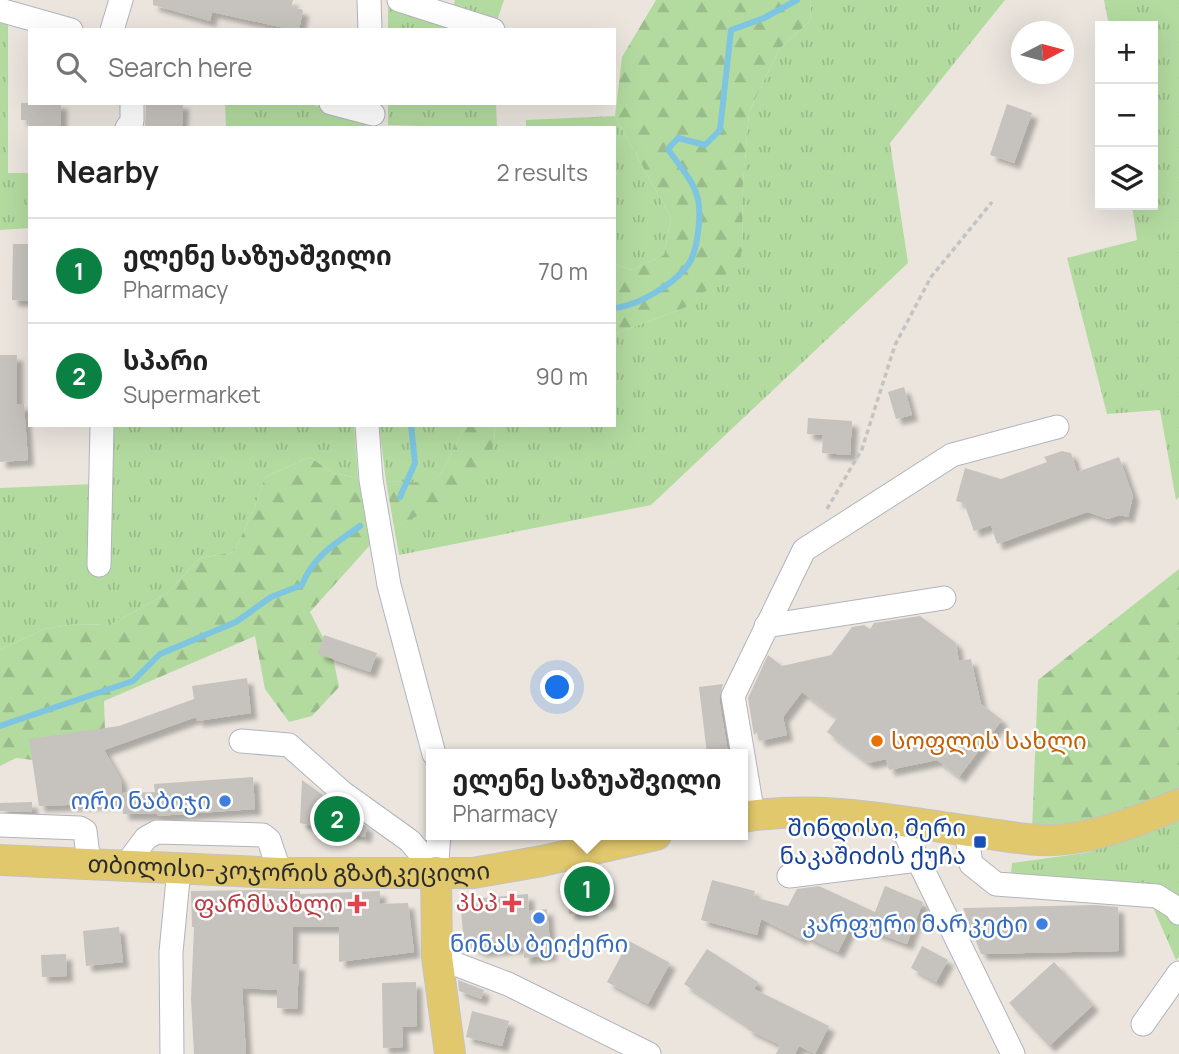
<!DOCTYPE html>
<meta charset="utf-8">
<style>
:root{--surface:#fff;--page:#f2f2f2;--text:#222;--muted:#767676;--line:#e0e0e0;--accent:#0b8043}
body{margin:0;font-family:Manrope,"Noto Sans Georgian",sans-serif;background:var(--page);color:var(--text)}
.controls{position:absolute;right:21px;top:21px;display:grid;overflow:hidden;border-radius:0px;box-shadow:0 7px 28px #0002}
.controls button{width:63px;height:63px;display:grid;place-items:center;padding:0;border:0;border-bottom:2px solid var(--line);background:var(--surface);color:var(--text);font:35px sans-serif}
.compass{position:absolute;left:1011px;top:21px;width:63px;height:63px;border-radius:50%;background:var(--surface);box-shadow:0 7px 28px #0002;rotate:84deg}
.you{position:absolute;left:558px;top:688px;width:24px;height:24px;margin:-18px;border:5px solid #fff;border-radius:50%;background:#1a73e8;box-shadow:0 0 0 10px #1a73e833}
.badge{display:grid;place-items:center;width:46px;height:46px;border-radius:50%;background:var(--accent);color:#fff;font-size:23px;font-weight:700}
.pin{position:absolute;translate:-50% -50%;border:4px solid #fff;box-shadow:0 2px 7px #0006}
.popup{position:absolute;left:426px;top:749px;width:322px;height:91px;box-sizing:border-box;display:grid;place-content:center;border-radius:0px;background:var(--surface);filter:drop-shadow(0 2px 5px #0005);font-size:23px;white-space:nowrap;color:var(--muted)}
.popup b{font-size:26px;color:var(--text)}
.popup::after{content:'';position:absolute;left:50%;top:100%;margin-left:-14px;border:14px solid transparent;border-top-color:var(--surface)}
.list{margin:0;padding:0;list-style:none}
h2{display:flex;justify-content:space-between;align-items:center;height:91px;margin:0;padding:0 28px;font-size:30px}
h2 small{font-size:23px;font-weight:400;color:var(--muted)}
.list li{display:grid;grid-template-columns:46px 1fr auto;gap:21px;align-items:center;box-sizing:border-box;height:105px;padding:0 28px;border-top:2px solid var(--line)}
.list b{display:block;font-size:26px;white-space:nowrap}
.list p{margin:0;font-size:23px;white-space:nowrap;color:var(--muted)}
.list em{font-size:23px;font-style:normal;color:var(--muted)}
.icon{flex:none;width:38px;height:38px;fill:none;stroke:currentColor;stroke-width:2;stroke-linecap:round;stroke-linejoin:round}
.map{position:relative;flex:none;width:1179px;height:1054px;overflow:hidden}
.search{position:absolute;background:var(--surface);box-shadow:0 7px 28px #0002;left:28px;top:28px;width:588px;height:77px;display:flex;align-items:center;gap:18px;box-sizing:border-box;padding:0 24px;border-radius:0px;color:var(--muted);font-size:26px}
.panel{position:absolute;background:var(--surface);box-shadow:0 7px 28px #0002;left:28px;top:126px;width:588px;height:301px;border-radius:0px}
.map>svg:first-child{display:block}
</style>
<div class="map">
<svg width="1179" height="1054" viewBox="0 0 1179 1054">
<defs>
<pattern id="grass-tufts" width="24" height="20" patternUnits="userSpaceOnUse" patternTransform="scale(1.75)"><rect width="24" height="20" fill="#b3dba0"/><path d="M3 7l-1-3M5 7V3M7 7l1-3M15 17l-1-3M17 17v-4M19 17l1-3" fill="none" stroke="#9abc8a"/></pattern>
<pattern id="forest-firs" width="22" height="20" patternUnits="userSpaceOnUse" patternTransform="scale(1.75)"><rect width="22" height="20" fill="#b3dba0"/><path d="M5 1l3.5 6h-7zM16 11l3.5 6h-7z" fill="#9abc8a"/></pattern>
<filter id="shadow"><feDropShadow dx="6" dy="6" stdDeviation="2" flood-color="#0004"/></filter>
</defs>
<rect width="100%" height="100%" fill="#ebe5de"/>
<g fill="url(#grass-tufts)">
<path d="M455,0H504L494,30L450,16Z"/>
<path d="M811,0H1005L890,143L908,263L651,505L399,555L394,527L433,507L494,441L495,425H614V334L687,307L743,246L742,196L749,112L779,49L810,21Z"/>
<path d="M1104,0H1179V497L1176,500L1160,410L1107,414L1067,258L1137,240L1132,205H1153V26H1109Z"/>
<path d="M388,3L475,30H388Z"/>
<path d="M0,19L8,21V173H30V228L0,230Z"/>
<path d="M225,103H306L367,118L366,128H226Z"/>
<path d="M388,103H496L497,128L388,125Z"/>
<path d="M615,116L671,218L664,255L632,270L614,264V128H526V120Z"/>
<path d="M110,425H354L358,478L333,473L310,457L265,477L254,509L234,552L200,558L166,594L110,625L76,624L44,629L0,650V488L95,484Z"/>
<path d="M379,425H466L442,472L431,484L386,481Z"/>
<path d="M1179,821V957L1176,960L1149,898L1009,893L1012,863L1085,853Z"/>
</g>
<g fill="url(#forest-firs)">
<path d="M656,0H811L810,21L779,49L749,112L742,196L743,246L739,263L687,307L614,334V264L632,270L664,255L671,218L615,116L622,57Z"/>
<path d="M466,425H495L494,441L476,488L394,527L386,481L431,483L442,472Z"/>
<path d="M310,457L333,473L358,478L371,544L310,612L333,657L339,687L312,716L289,722L265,689L255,636L104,701L105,731L42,761L16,758L0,766V650L44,629L76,624L110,625L166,594L200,558L234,552L254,509L265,477Z"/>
<path d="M1179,569V794L1112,821L1032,831L1038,680Z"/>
</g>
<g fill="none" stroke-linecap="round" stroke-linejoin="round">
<g stroke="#7dc5e1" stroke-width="6">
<path d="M614,308C638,306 679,282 691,260C698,245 702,211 697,196C693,180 677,163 668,149L678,138L705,145L720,130L731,30L764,18L797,0"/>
<path d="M400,497L415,463L411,425"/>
<path d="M0,726L133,681L160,654L236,622L271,597L302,585C313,556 336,543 360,526"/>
</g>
</g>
<g fill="#c6c2bd" filter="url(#shadow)">
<path d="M153,0H293L291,7L303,10L299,30H294L212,12L210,21L153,5Z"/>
<path d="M21,103H61V128L28,127L29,120H21Z"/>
<path d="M146,103H183L182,128H145Z"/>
<path d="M1007,104L1032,113L1014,163L990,155Z"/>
<path d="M13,244H30V301L12,300Z"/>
<path d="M0,355H17V404H24L28,460L0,462Z"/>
<path d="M904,387L912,415L896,419L888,392Z"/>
<path d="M808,418L852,421L850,455L822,453L823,435L807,434Z"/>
<path d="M1062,451L1071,453L1077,472L1119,457L1133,496L1128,517L1120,515L1108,519L1087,512L997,544L991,525L974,531L964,503L956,501L965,468L1001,479L1047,462L1044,457Z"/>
<path d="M920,616L956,643L959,661L971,659L981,704L1002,720L959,777L937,760L889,770L886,759L868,763L827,732L837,718L802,692L783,717L787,735L759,741L757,732L754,735L748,698L768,655L782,666L831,655L852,627L864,625L870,629L874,623Z"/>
<path d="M324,635L377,653L370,672L318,654Z"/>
<path d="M247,678L251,713L197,721L196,717L104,750L121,780L122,803L39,806L29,739L119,726L194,699L192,686Z"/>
<path d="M723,684L719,698L728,753L707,754L699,687Z"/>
<path d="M253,777L255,809L157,816V814H123L122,793L155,792L154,784Z"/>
<path d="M302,780L367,827L365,837L300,823Z"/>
<path d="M32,802V812L0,811V803Z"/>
<path d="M608,876L610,903L591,905L592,912L569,914L566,880Z"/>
<path d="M712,880L755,891L753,897L788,906L797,889L819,886L875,912L885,886L923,902L907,944L852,924L838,952L803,935L801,939L761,919L757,935L701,920Z"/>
<path d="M258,890L300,891V894L380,891V904L408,903L414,952L339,962V927H293L292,964H299L297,1009L277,1008V990L242,988L246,1054H194L191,999L194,927H192L191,891Z"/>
<path d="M528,894L529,911L547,909L551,955L524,958L523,947L481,951L464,942L460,900Z"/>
<path d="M1095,905L1118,907L1119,951L981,954L963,908Z"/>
<path d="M119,927L123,962L86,966L83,931Z"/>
<path d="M629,941L670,963L648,1004L607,982Z"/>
<path d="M922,946L948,960L936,982L911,968Z"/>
<path d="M707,949L758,982L754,989L829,1026L815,1054L799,1046L795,1054H776L780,1045L747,1029L748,1026L684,984Z"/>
<path d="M66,954L67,976L42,977L41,955Z"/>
<path d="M1054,962L1093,1005L1049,1046L1009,1003Z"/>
<path d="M458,980L484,990L481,999L459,991Z"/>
<path d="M416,982L417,1026L402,1027L403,1047L383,1048L382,983Z"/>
<path d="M472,1011L509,1021L502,1046L466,1037Z"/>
</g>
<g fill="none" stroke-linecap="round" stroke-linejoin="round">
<g stroke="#b1b4bc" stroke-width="25">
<g id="minor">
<path d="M369,0L370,30"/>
<path d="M399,0L493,30"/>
<path d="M0,10L71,30"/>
<path d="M112,30L121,0"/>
<path d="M331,103L373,114"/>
<path d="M127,128L132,121V103"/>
<path d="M367,425L371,480L389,585L434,754"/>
<path d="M99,565L102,425"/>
<path d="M766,626L944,598"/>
<path d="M241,741L289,745L343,793L410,841L436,872"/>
<path d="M753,815L733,696L804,550L952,455L1057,427"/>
<path d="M899,821L1013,1054"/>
<path d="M0,825L80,828L85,831L89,864"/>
<path d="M966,831L971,864L996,884L1157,896L1176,908L1179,913"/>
<path d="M125,866L146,838L157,832L263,835L269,840L280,873"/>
<path d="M436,872L439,835"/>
<path d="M789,876L918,860"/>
<path d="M437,957L508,984L649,1054"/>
<path d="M1143,1024L1179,973"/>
<path d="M172,1054L171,952L179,869"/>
</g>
</g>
<g stroke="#c3c3c3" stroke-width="32">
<g id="major">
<path d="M743,817C820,804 900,822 977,832C1007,836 1037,843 1067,839C1106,834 1143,819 1179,804"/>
<path id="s1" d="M0,860L280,873H473L542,861L656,835"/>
<path d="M436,872L437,957L450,1054"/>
</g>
</g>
<path stroke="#c3c3c3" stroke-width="3.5" stroke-dasharray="5 3.5" stroke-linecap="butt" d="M827,509L862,449L895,345L931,277L992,202"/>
<use href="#minor" stroke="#fff" stroke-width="23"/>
<use href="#major" stroke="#e1c86d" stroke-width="30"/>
</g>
<circle fill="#e8710a" stroke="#fff" stroke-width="2.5" cx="877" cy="741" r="7"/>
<g fill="#3f7fe0" stroke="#fff" stroke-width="2.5">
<circle cx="225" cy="801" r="7"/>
<circle cx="539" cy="918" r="7"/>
<circle cx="1042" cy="924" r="7"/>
</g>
<rect fill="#1a4fb4" stroke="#fff" stroke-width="2.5" x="973" y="835" width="14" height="14" rx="3.5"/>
<g fill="#e0444e" stroke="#fff" stroke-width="2.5">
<path d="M508.5 892.5h7v7h7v7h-7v7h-7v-7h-7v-7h7z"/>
<path d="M353.5 893.5h7v7h7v7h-7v7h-7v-7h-7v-7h7z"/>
</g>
<g text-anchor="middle" stroke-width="5" stroke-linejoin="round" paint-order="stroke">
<g font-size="24" fill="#c56008" stroke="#fff" text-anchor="start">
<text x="891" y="749">სოფლის სახლი</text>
</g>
<g font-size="24" fill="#366cbe" stroke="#fff" text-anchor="end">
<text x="211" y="809">ორი ნაბიჯი</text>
<text x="1028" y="932">კარფური მარკეტი</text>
<text x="539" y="952" text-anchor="middle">ნინას ბეიქერი</text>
</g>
<g font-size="24" fill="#164399" stroke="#fff" text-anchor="end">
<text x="966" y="836">შინდისი, მერი<tspan x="966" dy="28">ნაკაშიძის ქუჩა</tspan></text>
</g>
<g font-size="24" fill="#2a2a2a" stroke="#fff">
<text dy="8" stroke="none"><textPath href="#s1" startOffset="289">თბილისი-კოჯორის გზატკეცილი</textPath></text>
</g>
<g font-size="24" fill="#be3a42" stroke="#fff" text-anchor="end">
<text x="498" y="911">პსპ</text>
<text x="343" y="912">ფარმსახლი</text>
</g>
</g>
</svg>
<div class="controls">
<button>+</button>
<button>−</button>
<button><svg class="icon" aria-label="layers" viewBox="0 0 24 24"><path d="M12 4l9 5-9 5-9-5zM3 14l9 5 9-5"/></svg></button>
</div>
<svg class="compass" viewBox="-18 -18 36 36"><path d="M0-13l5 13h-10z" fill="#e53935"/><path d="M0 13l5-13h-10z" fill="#767676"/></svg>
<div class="you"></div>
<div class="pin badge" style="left:587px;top:889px">1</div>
<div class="popup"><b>ელენე საზუაშვილი</b>Pharmacy</div>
<div class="pin badge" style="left:337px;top:819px">2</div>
<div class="search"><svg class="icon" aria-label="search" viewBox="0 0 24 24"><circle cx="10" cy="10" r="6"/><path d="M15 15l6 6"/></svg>Search here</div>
<section class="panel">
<h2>Nearby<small>2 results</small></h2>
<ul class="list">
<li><span class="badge">1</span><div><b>ელენე საზუაშვილი</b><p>Pharmacy</p></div><em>70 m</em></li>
<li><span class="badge">2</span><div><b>სპარი</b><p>Supermarket</p></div><em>90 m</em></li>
</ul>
</section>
</div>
